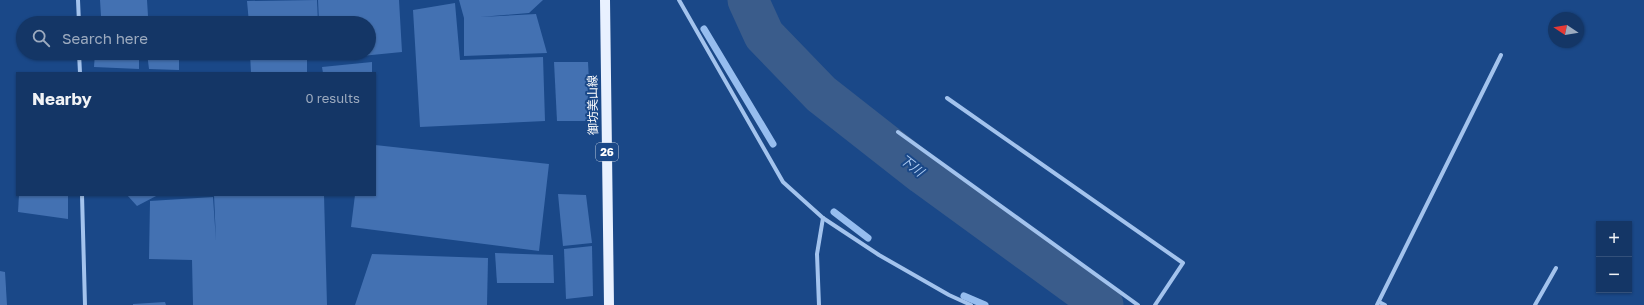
<!DOCTYPE html>
<meta charset="utf-8">
<style>
:root{--surface:#143666;--page:#21416f;--text:#f1f3f6;--muted:#9dabbf;--line:#33507a}
body{margin:0;font-family:"Golos Text","Noto Sans JP",sans-serif;background:var(--page);color:var(--text)}
.controls{position:absolute;right:12px;bottom:12px;display:grid;overflow:hidden;border-radius:0px;box-shadow:0 1px 3px #0004}
.controls button{width:36px;height:36px;display:grid;place-items:center;padding:0;border:0;border-bottom:1px solid var(--line);background:var(--surface);color:var(--text);font:20px sans-serif}
.compass{position:absolute;left:1548px;top:12px;width:36px;height:36px;border-radius:50%;background:var(--surface);box-shadow:0 1px 3px #0004;rotate:282deg}
.list{margin:0;padding:0;list-style:none}
h2{display:flex;justify-content:space-between;align-items:center;height:52px;margin:0;padding:0 16px;font-size:17px}
h2 small{font-size:13px;font-weight:400;color:var(--muted)}
.icon{flex:none;width:22px;height:22px;fill:none;stroke:currentColor;stroke-width:2;stroke-linecap:round;stroke-linejoin:round}
.map{position:relative;flex:none;width:1644px;height:305px;overflow:hidden}
.search{position:absolute;background:var(--surface);box-shadow:0 1px 3px #0004;left:16px;top:16px;width:360px;height:44px;display:flex;align-items:center;gap:10px;box-sizing:border-box;padding:0 14px;border-radius:22px;color:var(--muted);font-size:15px}
.panel{position:absolute;background:var(--surface);box-shadow:0 1px 3px #0004;left:16px;top:72px;width:360px;height:124px;border-radius:0px}
.map>svg:first-child{display:block}
</style>
<div class="map">
<svg width="1644" height="305" viewBox="0 0 1644 305">
<rect width="100%" height="100%" fill="#1a4888"/>
<g fill="none" stroke-linecap="round" stroke-linejoin="round">
<g stroke="#96bdef" stroke-width="7">
<path d="M704,29L773,144"/>
<path d="M834,212L868,238"/>
<path d="M964,296L985,305"/>
</g>
<path stroke="#3a5c8b" stroke-width="41" d="M748,0L764,35L821,94L923,174L1103,305"/>
</g>
<g fill="#4371b2">
<path d="M100,0H147L148,16H101Z"/>
<path d="M317,0L318,23H249L247,1Z"/>
<path d="M318,0H399L402,52L321,60V53H369V23H319Z"/>
<path d="M459,0H543L529,13L480,17L536,14L547,53L464,56V18Z"/>
<path d="M455,3L460,60L543,57L545,121L420,127L413,10Z"/>
<path d="M95,53H139V69L94,67Z"/>
<path d="M147,53H179V70L149,69Z"/>
<path d="M250,53H320L321,59L307,60V73H251Z"/>
<path d="M372,62V73H323L322,67Z"/>
<path d="M554,62H588L591,121H557Z"/>
<path d="M375,145L549,164L539,251L351,227L355,195H375Z"/>
<path d="M558,194L586,195L592,243L563,246Z"/>
<path d="M19,195H68V219L18,212Z"/>
<path d="M127,195H158L137,206Z"/>
<path d="M214,195H324L327,305H193L192,260L149,259L150,201L213,197L216,241Z"/>
<path d="M592,246L593,296L566,299L564,249Z"/>
<path d="M495,253L553,255L554,283H497Z"/>
<path d="M372,254L488,258L487,305H355Z"/>
<path d="M0,271L5,272L7,305H0Z"/>
<path d="M165,302L166,305H133V304Z"/>
</g>
<g fill="none" stroke-linecap="round" stroke-linejoin="round">
<g stroke="#a3c3ed" stroke-width="4">
<path d="M78,0L79,23"/>
<path d="M679,0L783,182L823,218L879,255L949,295L971,305"/>
<path d="M79,53L80,73"/>
<path d="M947,98L1183,263L1155,305"/>
<path d="M898,132L1138,305"/>
<path d="M82,195L85,305"/>
<path d="M1379,302L1385,305"/>
<path d="M819,305L817,254L823,218"/>
<path d="M1377,305L1501,55"/>
<path d="M1535,305L1556,268"/>
</g>
<path stroke="#e9f1ff" stroke-width="10" d="M605,0L609,305"/>
</g>
<g text-anchor="middle" stroke-width="4" stroke-linejoin="round" paint-order="stroke">
<rect fill="#1a4888" stroke="#bac8db" stroke-width="1" x="596" y="143" width="22" height="18" rx="3"/>
<g font-size="11" font-weight="bold" fill="#fff">
<text x="607" y="156">26</text>
</g>
<g font-size="12" fill="#fff" stroke="#1a4888">
<text transform="translate(593 105) rotate(-91)" y="4">御坊美山線</text>
</g>
<g font-size="13" font-style="italic" fill="#afcdf4" stroke="#1a4888">
<text transform="translate(912 165) rotate(38)" y="5">下川</text>
</g>
</g>
</svg>
<div class="controls">
<button>+</button>
<button>−</button>
</div>
<svg class="compass" viewBox="-18 -18 36 36"><path d="M0-13l5 13h-10z" fill="#e53935"/><path d="M0 13l5-13h-10z" fill="#9dabbf"/></svg>
<div class="search"><svg class="icon" aria-label="search" viewBox="0 0 24 24"><circle cx="10" cy="10" r="6"/><path d="M15 15l6 6"/></svg>Search here</div>
<section class="panel">
<h2>Nearby<small>0 results</small></h2>
<ul class="list">
</ul>
</section>
</div>
